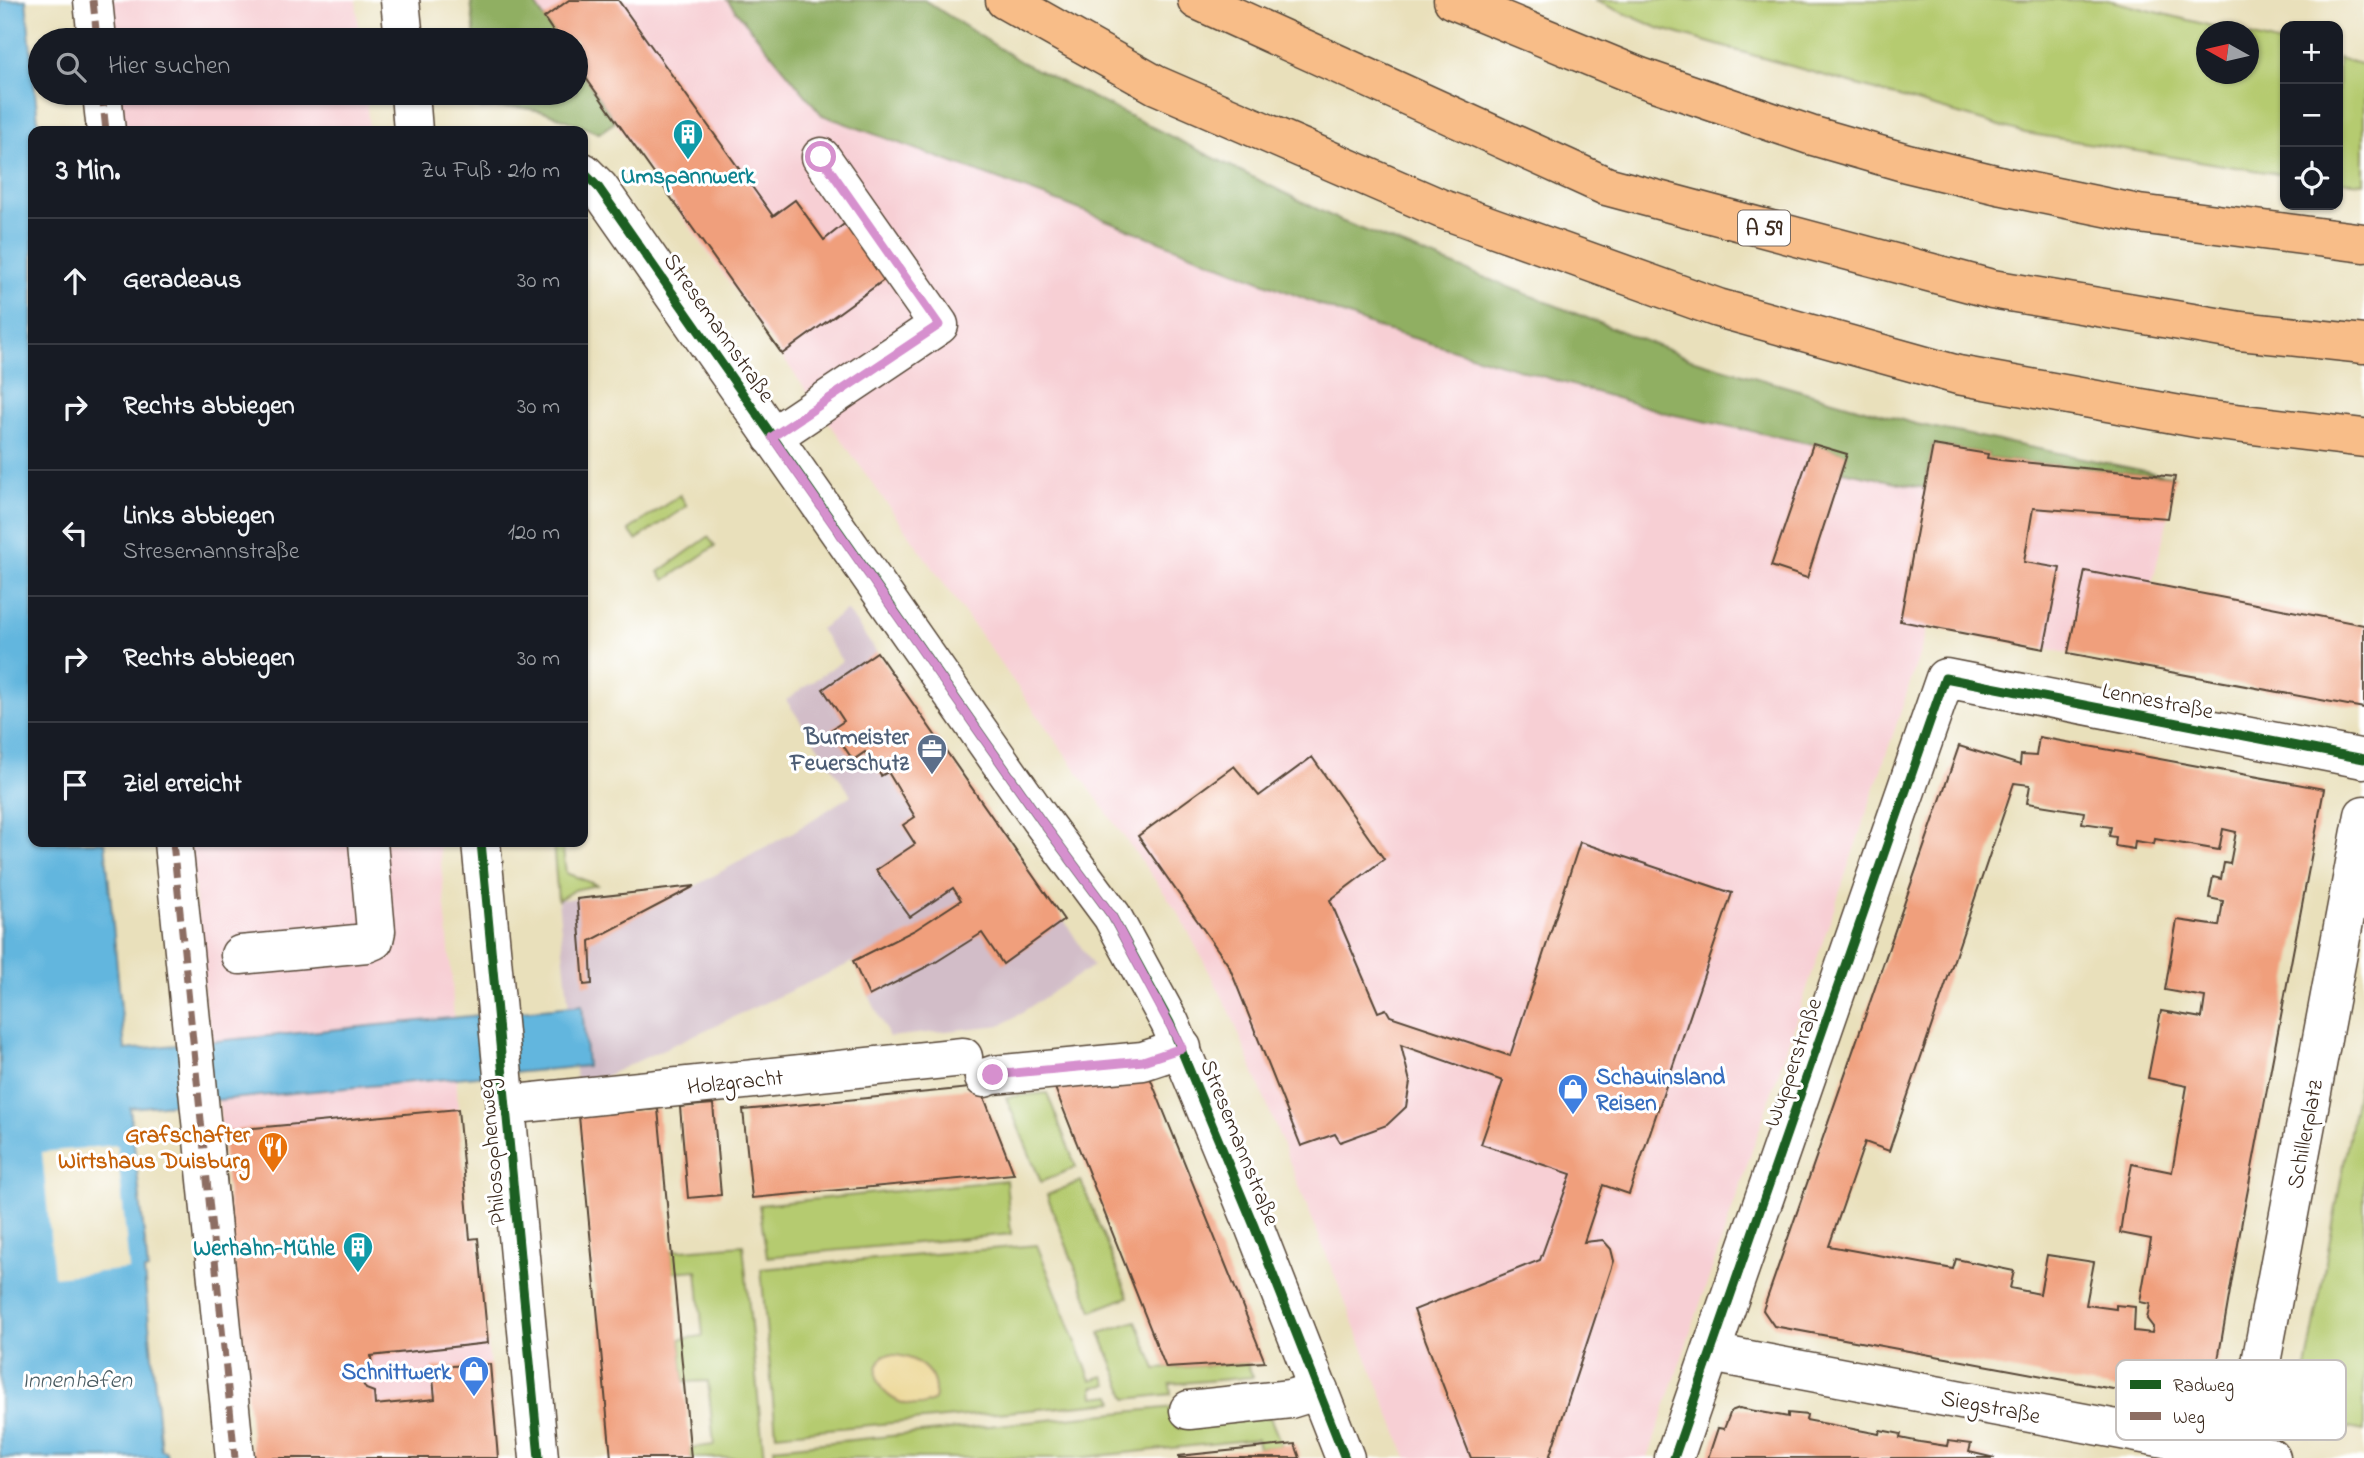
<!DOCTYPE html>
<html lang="de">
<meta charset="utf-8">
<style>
:root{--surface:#171b24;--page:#242831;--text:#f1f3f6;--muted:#9ea1a6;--line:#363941}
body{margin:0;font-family:"Indie Flower",sans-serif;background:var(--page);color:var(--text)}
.controls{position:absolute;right:21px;top:21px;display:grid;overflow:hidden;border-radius:14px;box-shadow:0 2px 5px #0004}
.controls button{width:63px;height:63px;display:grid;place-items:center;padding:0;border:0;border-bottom:2px solid var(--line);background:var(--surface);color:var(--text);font:35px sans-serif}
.compass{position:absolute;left:2196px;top:21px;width:63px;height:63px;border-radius:50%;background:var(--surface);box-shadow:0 2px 5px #0004;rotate:278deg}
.stop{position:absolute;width:21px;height:21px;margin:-16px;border:5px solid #d690ce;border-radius:50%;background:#fff}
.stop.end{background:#d690ce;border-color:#fff;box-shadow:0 2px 7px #0008}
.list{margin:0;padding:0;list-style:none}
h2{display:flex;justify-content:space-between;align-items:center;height:91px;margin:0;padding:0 28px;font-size:30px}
h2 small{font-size:23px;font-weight:400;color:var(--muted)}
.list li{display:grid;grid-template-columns:46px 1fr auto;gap:21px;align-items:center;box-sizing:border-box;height:126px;padding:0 28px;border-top:2px solid var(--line)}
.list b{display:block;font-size:26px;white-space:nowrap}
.list p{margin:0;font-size:23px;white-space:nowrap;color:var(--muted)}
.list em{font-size:23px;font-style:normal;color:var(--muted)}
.icon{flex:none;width:38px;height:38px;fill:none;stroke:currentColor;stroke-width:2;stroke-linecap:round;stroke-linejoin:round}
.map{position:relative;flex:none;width:2364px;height:1458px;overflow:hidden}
.search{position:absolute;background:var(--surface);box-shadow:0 2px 5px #0004;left:28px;top:28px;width:560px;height:77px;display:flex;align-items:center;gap:18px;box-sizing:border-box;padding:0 24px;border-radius:38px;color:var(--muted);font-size:26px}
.panel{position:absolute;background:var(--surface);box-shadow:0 2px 5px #0004;left:28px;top:126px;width:560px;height:721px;border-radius:14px}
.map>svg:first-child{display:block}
</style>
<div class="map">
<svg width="2364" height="1458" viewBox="0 0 2364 1458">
<rect width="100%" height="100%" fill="#fff"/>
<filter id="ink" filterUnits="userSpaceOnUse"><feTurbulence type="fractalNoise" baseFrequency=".0143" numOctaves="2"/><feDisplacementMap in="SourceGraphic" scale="14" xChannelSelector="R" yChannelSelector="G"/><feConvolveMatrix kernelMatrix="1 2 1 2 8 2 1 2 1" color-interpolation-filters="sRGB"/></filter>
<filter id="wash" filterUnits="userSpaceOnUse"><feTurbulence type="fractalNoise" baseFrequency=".00686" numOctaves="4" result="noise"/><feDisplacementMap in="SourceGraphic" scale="28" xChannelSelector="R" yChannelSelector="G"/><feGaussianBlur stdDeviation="1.57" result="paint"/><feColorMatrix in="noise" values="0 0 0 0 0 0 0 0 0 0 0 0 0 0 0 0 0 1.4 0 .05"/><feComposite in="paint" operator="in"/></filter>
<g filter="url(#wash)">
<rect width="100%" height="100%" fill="#e9e0bb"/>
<g fill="#f7cfd4">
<path d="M110,0H356L360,40H114Z"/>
<path d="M532,0H727L822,115L1068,205L1376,327L1670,414L1813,444L1847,454L1843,471L1933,445L1988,454L1987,458L2175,477L2168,518L2152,584L2085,571L2068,653L1928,627L1906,696L1648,1458H1407L1230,1012L1179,914L615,122L576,64V40H559Z"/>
<path d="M119,93H366L369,131H122Z"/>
<path d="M190,842H439L452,980L458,1109L470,1238H478L498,1458H253L218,1099L213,1042L205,1004Z"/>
</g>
<path fill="#d2bdc8" d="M847,610L1064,920L1093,966L1002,1025L889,1037L853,962L601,1078L576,1080L558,900L695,886L793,832L851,795L786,700L842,661L820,629Z"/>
<g fill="#b5cb6f" stroke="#787a46" stroke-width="2">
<path d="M1594,0H2108L2232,31L2206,32V74H2248L2249,36L2285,45V175L2025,133L1658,28Z"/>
<path d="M2338,58L2364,65V183L2338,181Z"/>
<path d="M680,495L687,506L636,540L629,530Z"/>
<path d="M708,537L715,546L665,580L659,572Z"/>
<path d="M553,842H562L566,873L597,885L574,890L558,900Z"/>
<path d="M2364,1055V1431L2297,1418Z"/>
<path d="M1047,1093L1076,1167L1041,1182L1006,1097Z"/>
<path d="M1006,1180L1011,1234L767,1257L759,1205Z"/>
<path d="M1081,1181L1128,1297L1092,1311L1047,1195Z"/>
<path d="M743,1245L764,1458H691L690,1448L714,1445L708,1381L684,1382L680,1339L703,1336L697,1270L673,1272L671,1251Z"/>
<path d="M1037,1245L1091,1380L1104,1376L1108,1385L1093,1387L1094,1397L1112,1395L1114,1402L776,1434L761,1269Z"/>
<path d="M1136,1321L1156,1369L1247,1363L1253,1377L1170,1384L1171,1394L1127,1399L1100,1333Z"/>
<path d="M1174,1407L1177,1428L1270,1417L1282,1446L1259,1448L1257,1439L1078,1458H775L774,1448Z"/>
</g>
<g fill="#90af62" stroke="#666c40" stroke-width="2">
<path d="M471,0H532L559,40H475Z"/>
<path d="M727,0H924L1021,62L1341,221L1691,359L1916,424L2175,477L2000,460L1987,458L1988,454L1933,445L1925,488L1842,471L1847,454L1813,444L1670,414L1376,327L1068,205L822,115Z"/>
<path d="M576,64L615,122L599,133L546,112L518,107L481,109L480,93H576Z"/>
</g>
<path fill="#eeda9e" stroke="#94825e" stroke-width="2" d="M884,1355C910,1352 941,1370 934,1400C907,1418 858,1386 884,1355Z"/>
<path fill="#62b6de" stroke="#4e707e" stroke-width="2" d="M0,0H26L39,131H33V842H105L125,1050L582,1005L587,1066L130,1108L148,1270L144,1271L161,1450L166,1451L167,1458H0Z"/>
<path fill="#e9e0bb" d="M117,1145L129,1269L54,1277L42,1152Z"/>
<g id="blocks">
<g fill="#f09f7b" fill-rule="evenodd">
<path d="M569,0H618L773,216L795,200L824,240L848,221L888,277L782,354L576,64V40H559L544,18Z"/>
<path d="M1813,444L1847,454L1807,578L1771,566Z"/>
<path d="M1933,445L1988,454L1987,458L2000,460L2175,477L2168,518L2033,508L2024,562L2060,568L2044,649L1900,621Z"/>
<path d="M2085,571L2364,625V708L2068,653Z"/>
<path d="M877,652L1064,920L1003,964L982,933L936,962L869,996L853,961L915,930L961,900L953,888L910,917L876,870L915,844L903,825L915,817L888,772L881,776L865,752L853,760L832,729L844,721L823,689Z"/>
<path d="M2039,737L2324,789L2242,1221L2210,1407L1774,1326L1763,1310L1959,746L2020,765L2021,755L2036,756ZM2014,783L2030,785L2027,803L2084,812L2082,823L2111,827L2109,836L2116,837L2115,846L2134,849L2135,841L2154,844L2155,839L2219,850L2223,829L2236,832L2230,864L2224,863L2221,879L2213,877L2209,898L2223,901L2219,926L2177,920L2165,990L2205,997L2202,1018L2161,1011L2148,1078L2187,1086L2172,1172L2132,1164L2125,1199L2120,1233L2151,1239L2140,1302L2150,1304L2147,1319L2153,1327L2152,1333L2134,1331L2135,1307L2116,1305V1309L2086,1305L2094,1262L2047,1255L2040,1294L2010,1288L2014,1271L1956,1259L1953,1269L1829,1246L1865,1142L1889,1151Z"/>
<path d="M1312,757L1384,859L1330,900L1378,1012L1386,1009L1390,1016L1510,1056L1580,842L1732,893L1629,1194L1603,1185L1584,1242L1603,1240L1611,1249L1614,1261L1549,1458H1471L1414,1310L1540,1260L1571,1174L1481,1144L1503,1081L1401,1045L1410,1082L1406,1107L1387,1125L1340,1142L1335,1134L1301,1146L1229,966L1138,836L1234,766L1259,796Z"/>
<path d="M695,886L590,941L592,984L584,985L577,899Z"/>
<path d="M1147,1070L1265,1362L1166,1368L1051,1078Z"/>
<path d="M980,1087L1014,1174L752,1198L743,1110Z"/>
<path d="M713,1104L721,1195L688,1198L680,1107Z"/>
<path d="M458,1109L470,1239L478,1238L488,1343L371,1356L372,1371L365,1375L362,1382L366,1389L374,1392L375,1405L435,1399L432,1367L490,1364L498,1458H253L222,1131Z"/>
<path d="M658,1109L691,1458H611L579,1116Z"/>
<path d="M1739,1408L1783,1416L1788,1417V1413L1807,1415L1806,1420L1874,1433L1879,1434L1880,1430L1901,1434L1900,1438L1920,1442L1947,1446L1948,1441L1971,1444L1969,1452L1995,1458H1708L1718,1428L1724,1429L1731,1411Z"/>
<path d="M1295,1444L1300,1458H1179V1456Z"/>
</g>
</g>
</g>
<g filter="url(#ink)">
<use href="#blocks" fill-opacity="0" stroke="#554536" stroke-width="2"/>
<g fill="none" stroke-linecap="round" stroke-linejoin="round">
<g stroke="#554536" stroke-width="41">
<g id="minor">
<path d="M93,0L97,40"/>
<path d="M400,0L404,40"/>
<path d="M102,93L106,131"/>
<path d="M410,93L413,131"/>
<path d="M583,172L599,188L1040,819L1112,916L1170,1023L1254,1226L1345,1458"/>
<path d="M772,437L939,325L821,157"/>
<path d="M173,842L235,1458"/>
<path d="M481,842L539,1458"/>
<path d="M240,955L367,943L374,940L376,931L368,842"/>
<path d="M984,1078L993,1075L1143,1061L1182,1048"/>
<path d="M506,1105L963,1057"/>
<path d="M1711,1353L2271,1458"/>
<path d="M1189,1410L1290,1399L1319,1390"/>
<path d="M2244,1453L2364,815"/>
<path d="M1674,1458L1945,678L2364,759"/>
</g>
</g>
<g stroke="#554536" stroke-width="41">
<g id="highway">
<path d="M1005,0L1156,85L1442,209L1718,308L1958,375L2202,419L2364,438"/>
<path d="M1197,0L1606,186L1992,289L2240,331L2364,344"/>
<path d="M1453,0L1640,77L1810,135L1907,163L2003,186L2139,214L2364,243"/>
</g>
</g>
<use href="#minor" stroke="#fff" stroke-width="38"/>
<use href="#highway" stroke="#f8bd88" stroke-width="38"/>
<g stroke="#8d6e63" stroke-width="7" stroke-dasharray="14 7" stroke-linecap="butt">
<path d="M93,0L97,40"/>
<path d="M102,93L106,131"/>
<path d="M173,842L235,1458"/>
</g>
<g stroke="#fff" stroke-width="13">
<g id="cycleway">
<path d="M583,172L599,188L1040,819L1112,916L1170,1023L1254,1226L1345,1458"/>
<path d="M481,842L539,1458"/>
<path d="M1674,1458L1945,678L2364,759"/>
</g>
</g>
<use href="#cycleway" stroke="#1b5e20" stroke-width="9"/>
</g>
</g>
<g fill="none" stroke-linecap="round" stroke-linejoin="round" filter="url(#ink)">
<path stroke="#d690ce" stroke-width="9" d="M821,157L939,325L772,437L1040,819L1112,916L1182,1048L1143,1061L993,1075"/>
</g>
<defs>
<g id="building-pin" transform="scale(1.575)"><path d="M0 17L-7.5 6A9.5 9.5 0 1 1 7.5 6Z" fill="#0f9aa8" stroke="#fff"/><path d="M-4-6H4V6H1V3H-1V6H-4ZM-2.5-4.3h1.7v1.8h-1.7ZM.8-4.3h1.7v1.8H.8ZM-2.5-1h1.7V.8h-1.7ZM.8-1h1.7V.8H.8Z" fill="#fff"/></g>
<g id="office-pin" transform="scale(1.575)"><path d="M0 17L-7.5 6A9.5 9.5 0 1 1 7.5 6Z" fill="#5c6f8a" stroke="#fff"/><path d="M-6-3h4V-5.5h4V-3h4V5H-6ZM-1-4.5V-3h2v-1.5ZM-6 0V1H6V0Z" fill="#fff"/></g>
<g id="shop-pin" transform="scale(1.575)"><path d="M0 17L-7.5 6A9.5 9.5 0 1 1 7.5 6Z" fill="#3f7fe0" stroke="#fff"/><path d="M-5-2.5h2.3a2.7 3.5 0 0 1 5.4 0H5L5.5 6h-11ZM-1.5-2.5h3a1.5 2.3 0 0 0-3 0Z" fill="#fff"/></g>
<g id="restaurant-pin" transform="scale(1.575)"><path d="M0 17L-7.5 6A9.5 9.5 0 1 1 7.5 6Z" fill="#e8710a" stroke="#fff"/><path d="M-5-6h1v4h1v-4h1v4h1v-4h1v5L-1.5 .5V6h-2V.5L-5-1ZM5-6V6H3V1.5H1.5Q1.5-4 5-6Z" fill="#fff"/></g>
</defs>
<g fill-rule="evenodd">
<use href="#building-pin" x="688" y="134"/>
<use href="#office-pin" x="932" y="749"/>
<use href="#shop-pin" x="1573" y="1089"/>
<use href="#restaurant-pin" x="273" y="1147"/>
<use href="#building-pin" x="358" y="1247"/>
<use href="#shop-pin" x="474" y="1371"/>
</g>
<g text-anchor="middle" stroke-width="6" stroke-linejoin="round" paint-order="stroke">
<rect fill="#fff" stroke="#766a62" stroke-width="2" x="1738" y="210.5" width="52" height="35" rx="5"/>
<g font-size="21" font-weight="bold" fill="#3b2a1e">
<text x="1764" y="235">A 59</text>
</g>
<g font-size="23" font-weight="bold" fill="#0d838f" stroke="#fff">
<text x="688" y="183">Umspannwerk</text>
<text x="335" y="1255" text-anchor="end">Werhahn-Mühle</text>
</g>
<g font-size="23" fill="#3b2a1e" stroke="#fff">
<text transform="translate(720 327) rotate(55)" y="8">Stresemannstraße</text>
<text transform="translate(2158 700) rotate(11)" y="8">Lennestraße</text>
<text transform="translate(1792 1062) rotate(-71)" y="8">Wupperstraße</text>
<text transform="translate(735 1081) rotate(-6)" y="8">Holzgracht</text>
<text transform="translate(2304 1134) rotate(-79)" y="8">Schillerplatz</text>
<text transform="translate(1241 1142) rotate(68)" y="8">Stresemannstraße</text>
<text transform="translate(491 1152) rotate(-95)" y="8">Philosophenweg</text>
<text transform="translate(1991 1406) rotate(11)" y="8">Siegstraße</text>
</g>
<g font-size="23" font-weight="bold" fill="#4e5e75" stroke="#fff" text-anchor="end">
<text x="909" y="744">Burmeister<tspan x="909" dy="26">Feuerschutz</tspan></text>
</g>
<g font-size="23" font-weight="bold" fill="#366cbe" stroke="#fff" text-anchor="start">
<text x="1596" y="1084">Schauinsland<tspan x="1596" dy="26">Reisen</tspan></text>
<text x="451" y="1379" text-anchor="end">Schnittwerk</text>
</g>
<g font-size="23" font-weight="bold" fill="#c56008" stroke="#fff" text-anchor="end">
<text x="250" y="1142">Grafschafter<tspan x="250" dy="26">Wirtshaus Duisburg</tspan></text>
</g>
<g font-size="24" font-style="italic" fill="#495b61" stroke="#fff">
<text x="77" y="1387">Innenhafen</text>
</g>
</g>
<rect x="2116" y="1360" width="230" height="80" rx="10" fill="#fff" stroke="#c4bfbc" stroke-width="2"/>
<rect x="2130" y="1380" width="31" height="9" fill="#1b5e20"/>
<rect x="2130" y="1412" width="31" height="8" fill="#8d6e63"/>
<g font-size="19" fill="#3b2a1e">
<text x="2173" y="1391">Radweg</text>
<text x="2173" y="1423">Weg</text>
</g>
</svg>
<div class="controls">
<button>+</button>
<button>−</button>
<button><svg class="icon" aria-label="locate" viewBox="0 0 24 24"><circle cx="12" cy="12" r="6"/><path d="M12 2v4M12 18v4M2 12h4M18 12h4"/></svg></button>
</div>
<svg class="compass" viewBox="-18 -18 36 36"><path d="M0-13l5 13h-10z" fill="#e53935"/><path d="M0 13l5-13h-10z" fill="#9ea1a6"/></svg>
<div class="stop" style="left:821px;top:157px"></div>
<div class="stop end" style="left:993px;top:1075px"></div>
<div class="search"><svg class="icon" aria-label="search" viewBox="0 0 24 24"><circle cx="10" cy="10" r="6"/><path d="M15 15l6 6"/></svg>Hier suchen</div>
<section class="panel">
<h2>3 Min.<small>Zu Fuß · 210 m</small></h2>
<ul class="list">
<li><svg class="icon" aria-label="ahead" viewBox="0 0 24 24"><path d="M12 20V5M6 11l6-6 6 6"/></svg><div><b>Geradeaus</b></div><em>30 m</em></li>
<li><svg class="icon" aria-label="right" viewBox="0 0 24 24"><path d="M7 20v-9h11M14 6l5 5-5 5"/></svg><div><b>Rechts abbiegen</b></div><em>30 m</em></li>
<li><svg class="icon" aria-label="left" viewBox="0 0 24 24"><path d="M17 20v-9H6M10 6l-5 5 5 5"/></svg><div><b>Links abbiegen</b><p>Stresemannstraße</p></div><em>120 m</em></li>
<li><svg class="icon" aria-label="right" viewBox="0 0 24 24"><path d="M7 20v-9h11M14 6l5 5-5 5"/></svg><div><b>Rechts abbiegen</b></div><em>30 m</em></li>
<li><svg class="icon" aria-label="arrive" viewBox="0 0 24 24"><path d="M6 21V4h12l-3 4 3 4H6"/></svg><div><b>Ziel erreicht</b></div></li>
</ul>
</section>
</div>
